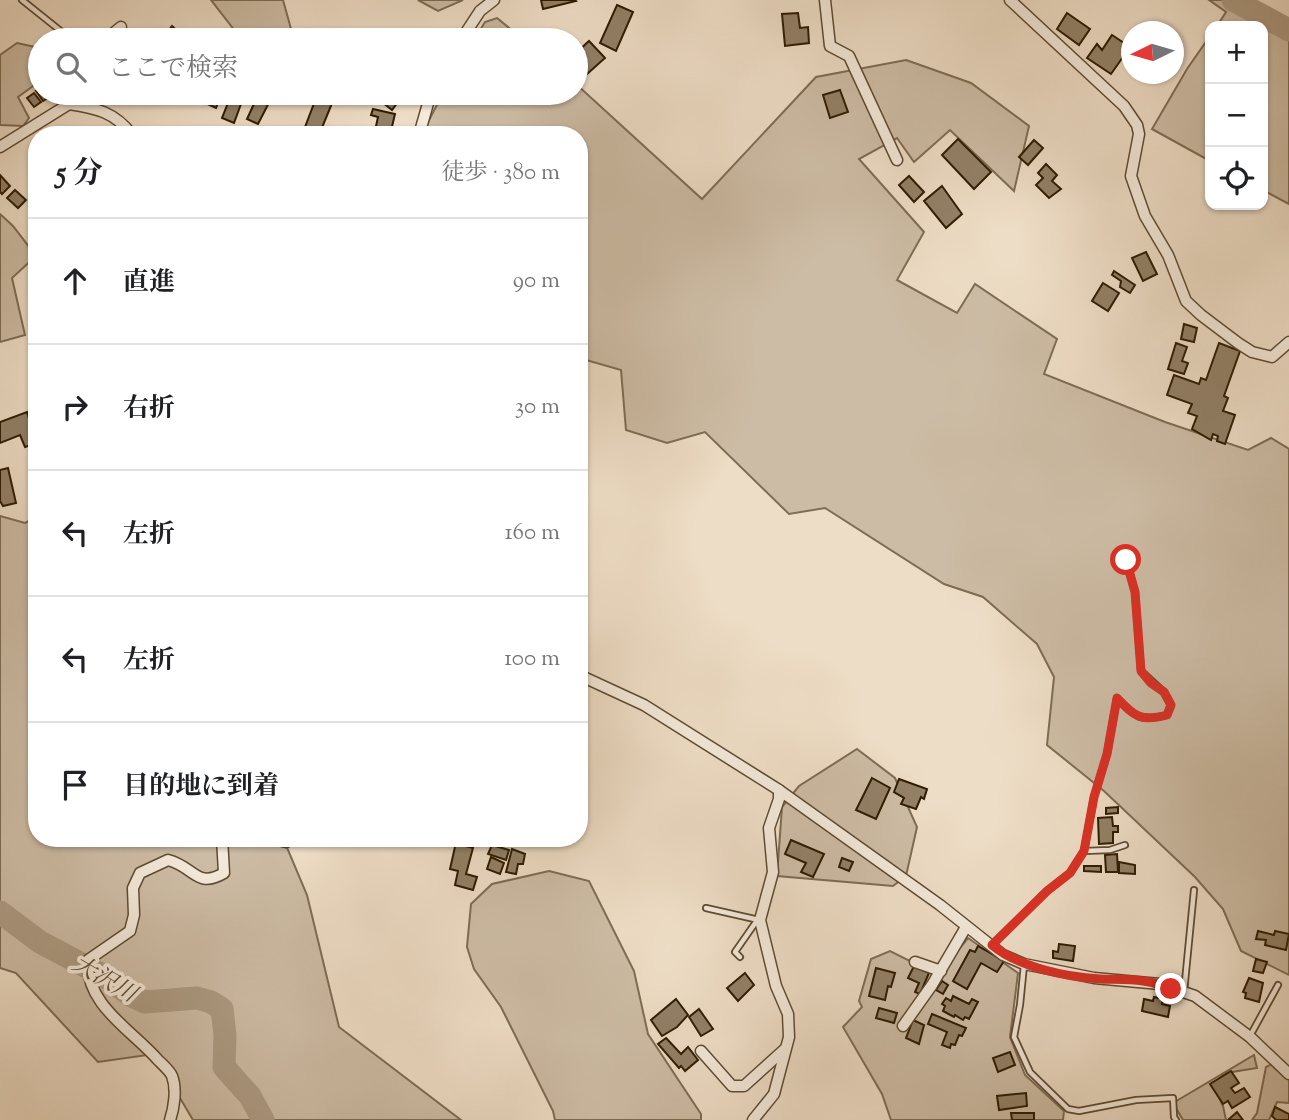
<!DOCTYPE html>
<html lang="ja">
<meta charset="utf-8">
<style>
:root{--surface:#fff;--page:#f6f6f6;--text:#202124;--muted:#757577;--line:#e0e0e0}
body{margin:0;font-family:"Sorts Mill Goudy","Noto Serif JP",serif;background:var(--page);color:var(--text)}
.controls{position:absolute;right:21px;top:21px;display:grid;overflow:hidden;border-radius:14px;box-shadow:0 2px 5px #0004}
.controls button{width:63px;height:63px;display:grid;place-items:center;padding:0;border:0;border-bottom:2px solid var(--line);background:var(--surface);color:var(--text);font:35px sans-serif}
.compass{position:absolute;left:1121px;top:21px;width:63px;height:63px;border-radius:50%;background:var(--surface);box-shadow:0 2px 5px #0004;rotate:265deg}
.stop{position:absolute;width:21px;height:21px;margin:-16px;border:5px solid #d93025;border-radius:50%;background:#fff}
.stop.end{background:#d93025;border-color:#fff;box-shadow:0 2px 7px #0008}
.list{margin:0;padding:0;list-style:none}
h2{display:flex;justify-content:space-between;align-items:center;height:91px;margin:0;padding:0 28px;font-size:30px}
h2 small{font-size:23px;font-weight:400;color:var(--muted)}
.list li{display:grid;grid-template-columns:46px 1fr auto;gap:21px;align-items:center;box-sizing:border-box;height:126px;padding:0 28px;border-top:2px solid var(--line)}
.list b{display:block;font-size:26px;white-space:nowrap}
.list em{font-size:23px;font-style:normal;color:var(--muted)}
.icon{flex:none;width:38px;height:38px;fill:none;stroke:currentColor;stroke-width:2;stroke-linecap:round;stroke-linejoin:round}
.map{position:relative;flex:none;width:1289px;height:1120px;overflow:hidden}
.search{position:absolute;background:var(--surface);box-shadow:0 2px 5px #0004;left:28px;top:28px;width:560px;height:77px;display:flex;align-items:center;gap:18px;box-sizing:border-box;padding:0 24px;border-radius:38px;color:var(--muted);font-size:26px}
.panel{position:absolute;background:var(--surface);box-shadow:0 2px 5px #0004;left:28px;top:126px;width:560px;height:721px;border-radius:28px}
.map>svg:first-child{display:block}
</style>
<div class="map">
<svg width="1289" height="1120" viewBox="0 0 1289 1120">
<rect width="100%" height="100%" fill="#eeddc6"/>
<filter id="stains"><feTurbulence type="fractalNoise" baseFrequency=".00286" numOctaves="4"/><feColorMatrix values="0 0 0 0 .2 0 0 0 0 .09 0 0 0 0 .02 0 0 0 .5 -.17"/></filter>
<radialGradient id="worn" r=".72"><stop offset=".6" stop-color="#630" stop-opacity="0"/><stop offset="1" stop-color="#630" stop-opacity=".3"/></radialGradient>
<g fill="#cdbca5" stroke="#7e6c53" stroke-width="2">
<path d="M211,0H283L293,36L242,40Z"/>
<path d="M418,0H463L438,11Z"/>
<path d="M1209,0H1226L1289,32V204L1263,190V26H1217L1226,12Z"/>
<path d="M497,18L524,40H474L485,22Z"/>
<path d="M1210,36V161L1152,129L1187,69Z"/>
<path d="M17,43L40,48V81L18,97L29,118L23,126L0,125V55Z"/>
<path d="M906,60L971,83L1029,126L1014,191L950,130L914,162L897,138L859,159L924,232L897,280L957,313L975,284L1057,339L1044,374L1165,422L1248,450L1271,438L1289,449V975L1241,951L1223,909L1195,877L1104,791L1047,745L1054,677L1037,644L983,597L944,584L825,508L789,514L705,432L667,443L626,430L621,370L579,358V135H426L423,132L443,93H576V84L702,199L816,77Z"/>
<path d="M0,214L13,226L36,256L12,278L25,335L0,342Z"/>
<path d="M0,516L25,523L37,517V838H283L307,895L339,1027L461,1120H193L154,1054L98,1062L16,973L0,968Z"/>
<path d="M857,749L895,778L917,827L906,876L893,886L777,876L782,807L799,786Z"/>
<path d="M549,871L589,881L634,971L648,1034L701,1114V1120H555L553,1111L501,1007L474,969L467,947L471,904L492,884Z"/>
<path d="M968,938L1018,973L1010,1037L1025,1075L1064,1111L1063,1120H891L882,1094L843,1027L862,1007L859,1001L871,959L890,951L938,975Z"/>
<path d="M1254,1055L1257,1068L1226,1073L1213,1084L1223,1106L1226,1120H1183L1173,1103Z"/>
<path d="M1272,1064L1289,1079V1103L1277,1102L1269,1120H1252L1257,1113L1266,1067Z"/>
</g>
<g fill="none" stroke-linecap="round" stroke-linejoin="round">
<g stroke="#ad9b83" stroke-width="23">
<path d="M1233,0L1289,30"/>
<path d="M0,912L40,942L106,977L130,995L145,1002L197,998L211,1002L222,1009L225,1035L224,1067L250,1096L263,1120"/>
</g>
</g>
<g fill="#928067" stroke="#2e1b01" stroke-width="2">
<path d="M541,0H575L576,1L543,9Z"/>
<path d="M617,5L633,12L616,51L600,43Z"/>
<path d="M798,13L800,28L808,27L809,43L785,46L782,14Z"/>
<path d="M1067,13L1090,29L1079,45L1057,29Z"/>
<path d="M172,26L182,35L177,40H171L165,35Z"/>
<path d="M1112,35L1130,47L1111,74L1087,58L1097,44L1102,50Z"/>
<path d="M589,41L605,58L587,74L576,61V53Z"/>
<path d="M40,89V93H56L43,101L36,91Z"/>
<path d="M840,90L848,112L830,118L823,95Z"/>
<path d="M34,93L41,102L34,107L27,98Z"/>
<path d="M100,93H114L112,99Z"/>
<path d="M209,93H222L216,108L205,103Z"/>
<path d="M232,93H245L234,123L222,118Z"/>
<path d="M259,93H274L258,124L247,119Z"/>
<path d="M318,93H328L335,96L319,135H302Z"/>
<path d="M388,93L400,99L392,110L382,102Z"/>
<path d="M373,109L395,114L390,135L375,131L378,117L371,115Z"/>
<path d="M958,139L991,172L974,189L942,155Z"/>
<path d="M1034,140L1043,148L1028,165L1019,157Z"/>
<path d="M1046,164L1057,175L1052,181L1061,189L1049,198L1036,185L1043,178L1038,173Z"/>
<path d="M0,175L10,186L2,194L0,192Z"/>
<path d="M909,176L924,192L914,202L899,185Z"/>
<path d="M942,186L962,214L946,228L924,201Z"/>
<path d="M15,190L26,200L18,208L7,198Z"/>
<path d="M1146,252L1157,274L1143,281L1132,258Z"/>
<path d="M1114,271L1135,285L1130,293L1120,287L1121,281L1112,275Z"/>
<path d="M1103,283L1119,293L1108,311L1092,301Z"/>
<path d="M1184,324L1197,328L1194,342L1181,339Z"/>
<path d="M1176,343L1187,347L1182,361L1188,363L1184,374L1168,369Z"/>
<path d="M1219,343L1240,351L1224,396L1228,398L1223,411L1235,415L1225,444L1217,441L1218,436L1213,434L1211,440L1192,429L1197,416L1188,413L1192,404L1167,395L1174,375L1199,384L1201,378L1206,380Z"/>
<path d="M27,412L37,443L25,447L20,435L0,443V422Z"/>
<path d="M8,468L16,503L3,506L0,501V470Z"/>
<path d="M872,778L890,788L876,819L856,810Z"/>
<path d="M899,779L927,789L924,799L921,797L916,809L901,804L904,798L894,792Z"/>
<path d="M1118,807V813L1106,814V808Z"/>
<path d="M1112,817L1113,826H1118V832H1113V843L1099,844L1098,818Z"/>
<path d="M457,838L463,839L462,845L473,848L466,874L477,877L473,890L455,885L458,871L450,869Z"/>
<path d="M466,838H479L478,844L466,841Z"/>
<path d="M791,840L824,854L813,877L801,872L806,863L785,854Z"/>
<path d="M492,845L509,850L506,860L488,854Z"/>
<path d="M512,849L525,854L523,864H518L516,874L506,872Z"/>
<path d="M1117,854L1118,872H1106L1105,855Z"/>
<path d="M491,857L504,863L500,874L487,869Z"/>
<path d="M842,858L853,862L849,871L839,867Z"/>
<path d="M1119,862L1135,865V874L1119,873Z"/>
<path d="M1084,866H1101V872L1084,871Z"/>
<path d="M1258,931L1274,935L1275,931L1289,934L1286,950L1265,945L1266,940L1256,939Z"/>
<path d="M1059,944L1075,946L1073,961L1053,958V951L1058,952Z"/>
<path d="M978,946L1004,961L997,972L981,963L967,989L953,981L970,950L975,952Z"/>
<path d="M1256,959L1267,962L1263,973L1253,971Z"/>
<path d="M914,966L929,973L920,994L915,992L919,983L908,978Z"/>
<path d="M876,968L895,973L891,987L888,986L885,1000L869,996Z"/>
<path d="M745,973L754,985L738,1001L727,988Z"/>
<path d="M1249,978L1263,983L1259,1002L1245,998L1246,993L1243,992Z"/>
<path d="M942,981L948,985L943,994L936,990Z"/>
<path d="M953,996L969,1004L972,999L978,1002L969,1019L965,1017L963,1020L955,1015L954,1017L943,1011L945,1006L942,1004L946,998L951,1001Z"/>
<path d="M1154,997L1163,999L1162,1004L1170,1006L1168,1017L1142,1011L1144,999L1153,1001Z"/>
<path d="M676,999L688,1015L677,1027L662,1036L651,1020Z"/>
<path d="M879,1008L897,1013L894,1023L876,1018Z"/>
<path d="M699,1009L713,1029L701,1036L689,1017Z"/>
<path d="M932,1014L966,1028L962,1036L959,1035L955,1045L951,1044L950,1048L942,1045L947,1032L928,1024Z"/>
<path d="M913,1020L924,1025L919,1044L906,1038Z"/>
<path d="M666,1038L681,1054L688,1047L698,1060L685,1071L681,1066L679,1068L658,1044Z"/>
<path d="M1010,1052L1015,1065L998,1072L993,1058Z"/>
<path d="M1231,1071L1239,1083L1231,1088L1235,1093L1244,1088L1250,1097L1232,1108L1228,1101L1223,1104L1210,1084Z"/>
<path d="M1026,1093L1027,1106L999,1110L997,1096Z"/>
<path d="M1275,1107L1289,1114V1120H1276L1272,1116Z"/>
<path d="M1237,1112L1243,1120H1228Z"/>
<path d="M1011,1113H1034V1120H1012Z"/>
</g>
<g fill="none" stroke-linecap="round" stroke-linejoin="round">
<g stroke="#5e4c32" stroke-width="8">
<g id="lane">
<path d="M22,0L72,40"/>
<path d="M1084,851L1110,850L1125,845"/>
<path d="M706,908L759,920"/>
<path d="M993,944L1047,891L1070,873L1084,851L1094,797L1107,754L1117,698C1135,717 1141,722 1167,715L1171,705L1164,692L1141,671L1135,592L1126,560"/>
<path d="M740,957L735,952L758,919"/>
<path d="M1024,965L1020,1005L1014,1037L1030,1072L1068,1109L1079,1111L1136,1100L1173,1098L1174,1117L1176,1120"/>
<path d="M1184,992L1194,890"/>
<path d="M1250,1036L1278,985"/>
</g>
</g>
<g stroke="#5e4c32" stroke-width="13">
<g id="street">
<path d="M825,0L830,46L849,56L897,160"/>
<path d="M1010,0L1124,106L1137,125L1139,134L1131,176L1145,216L1168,255L1186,301L1201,315L1238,343L1252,352L1272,357L1289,342"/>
<path d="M105,40L121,27"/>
<path d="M461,40L480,11L494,0"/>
<path d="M69,93L84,106"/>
<path d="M419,135L431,93"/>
<path d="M0,147L69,104C96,108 115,112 132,135"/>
<path d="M579,675L644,705L779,790L940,905L1003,955L1024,964L1094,978L1160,984L1195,996L1250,1037L1289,1074"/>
<path d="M270,838L286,842L292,838"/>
<path d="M915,962L941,971"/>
<path d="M903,1026L932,985L966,927"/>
<path d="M701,1051L732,1086H744L785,1049"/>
<path d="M170,1120C174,1108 177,1089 172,1076C170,1071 162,1064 158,1060C132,1030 85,1005 88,960L130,931L134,915L133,888L140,873L168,860C195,867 196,889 224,873L222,838"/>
<path d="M753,1120L774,1094L789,1037L788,1014L776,986L760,920L773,872L769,828L779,799V790"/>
</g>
</g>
<use href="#lane" stroke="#f4e9da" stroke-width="4.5"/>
<use href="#street" stroke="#f4e9da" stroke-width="10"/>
</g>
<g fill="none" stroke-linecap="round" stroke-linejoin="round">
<path stroke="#d93025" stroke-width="9" d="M1126,560L1135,592L1141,671L1151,683L1164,692L1171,705L1167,715C1141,722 1135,717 1117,698L1107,754L1094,797L1084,851L1070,873L1047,891L992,945C1018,967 1066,977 1100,979C1124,980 1149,978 1171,989"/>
</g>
<g text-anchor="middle" stroke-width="7" stroke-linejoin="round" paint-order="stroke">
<g font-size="23" font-style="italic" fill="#614e35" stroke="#f4e9da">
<text transform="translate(105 978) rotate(30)" y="8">大沢川</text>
</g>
</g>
<rect width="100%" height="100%" filter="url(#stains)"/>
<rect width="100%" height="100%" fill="url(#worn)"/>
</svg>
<div class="controls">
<button>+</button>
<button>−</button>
<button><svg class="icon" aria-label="locate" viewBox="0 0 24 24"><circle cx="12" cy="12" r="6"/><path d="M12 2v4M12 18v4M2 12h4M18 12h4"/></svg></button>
</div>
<svg class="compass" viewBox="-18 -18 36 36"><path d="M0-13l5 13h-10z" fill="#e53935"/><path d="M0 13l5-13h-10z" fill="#757577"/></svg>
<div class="stop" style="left:1126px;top:560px"></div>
<div class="stop end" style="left:1171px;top:989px"></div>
<div class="search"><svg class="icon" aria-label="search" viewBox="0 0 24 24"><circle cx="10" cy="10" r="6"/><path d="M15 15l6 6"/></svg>ここで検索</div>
<section class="panel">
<h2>5 分<small>徒歩 · 380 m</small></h2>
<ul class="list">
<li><svg class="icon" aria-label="ahead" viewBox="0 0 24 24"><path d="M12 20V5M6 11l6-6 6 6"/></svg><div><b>直進</b></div><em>90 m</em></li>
<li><svg class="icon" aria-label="right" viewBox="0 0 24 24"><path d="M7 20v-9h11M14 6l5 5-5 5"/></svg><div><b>右折</b></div><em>30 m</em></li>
<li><svg class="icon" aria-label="left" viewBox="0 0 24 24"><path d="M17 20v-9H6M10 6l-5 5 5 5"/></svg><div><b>左折</b></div><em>160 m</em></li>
<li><svg class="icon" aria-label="left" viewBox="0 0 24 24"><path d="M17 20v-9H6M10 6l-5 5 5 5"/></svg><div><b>左折</b></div><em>100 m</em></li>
<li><svg class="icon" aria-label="arrive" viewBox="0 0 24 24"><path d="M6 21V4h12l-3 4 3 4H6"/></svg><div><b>目的地に到着</b></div></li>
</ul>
</section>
</div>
